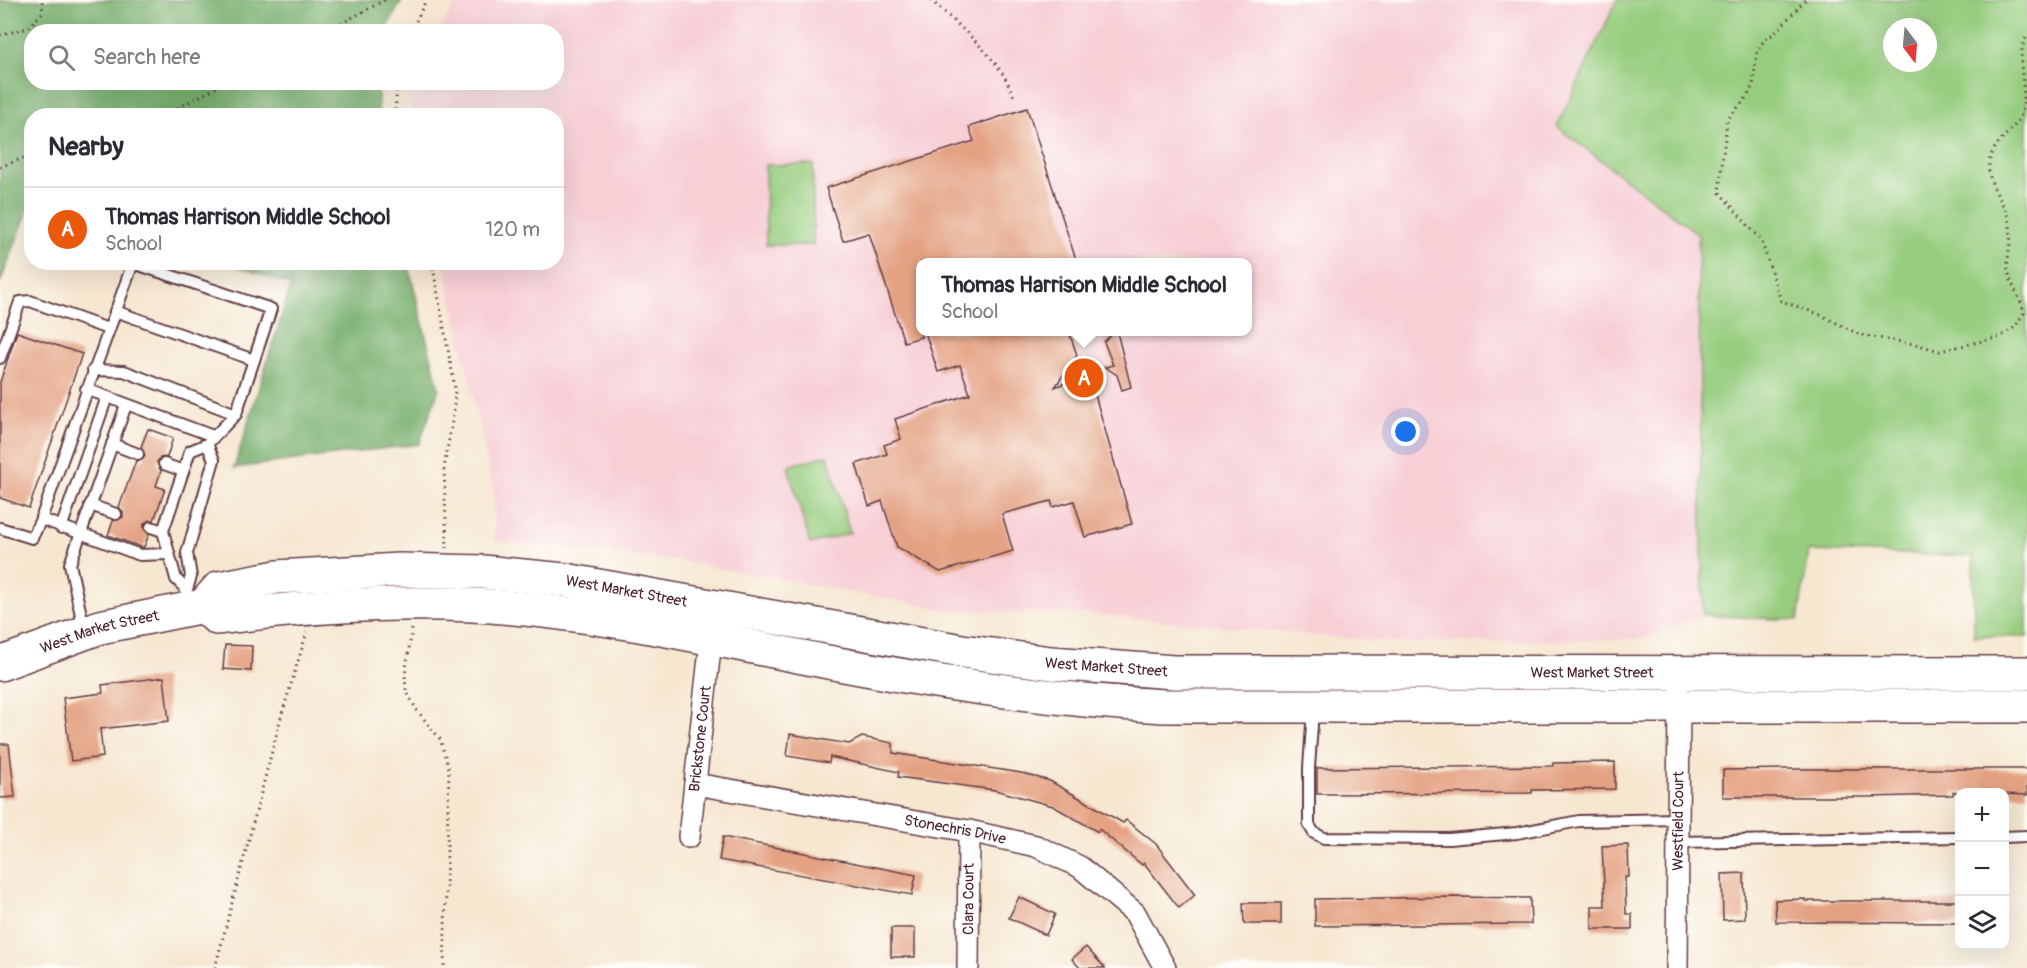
<!DOCTYPE html>
<meta charset="utf-8">
<style>
:root{--surface:#fff;--page:#f7f7f7;--text:#2b2b33;--muted:#7c7c81;--line:#e1e1e2;--accent:#ea580c}
body{margin:0;font-family:Pangolin,sans-serif;background:var(--page);color:var(--text)}
.controls{position:absolute;right:18px;bottom:18px;display:grid;overflow:hidden;border-radius:12px;box-shadow:0 6px 24px #0002}
.controls button{width:54px;height:54px;display:grid;place-items:center;padding:0;border:0;border-bottom:2px solid var(--line);background:var(--surface);color:var(--text);font:30px sans-serif}
.compass{position:absolute;left:1883px;top:18px;width:54px;height:54px;border-radius:50%;background:var(--surface);box-shadow:0 6px 24px #0002;rotate:164deg}
.you{position:absolute;left:1406px;top:432px;width:21px;height:21px;margin:-15px;border:4px solid #fff;border-radius:50%;background:#1a73e8;box-shadow:0 0 0 9px #1a73e833}
.badge{display:grid;place-items:center;width:39px;height:39px;border-radius:50%;background:var(--accent);color:#fff;font-size:20px;font-weight:700}
.pin{position:absolute;translate:-50% -50%;border:3px solid #fff;box-shadow:0 2px 6px #0006}
.popup{position:absolute;left:916px;top:258px;width:336px;height:78px;box-sizing:border-box;display:grid;place-content:center;border-radius:12px;background:var(--surface);filter:drop-shadow(0 2px 4px #0005);font-size:20px;white-space:nowrap;color:var(--muted)}
.popup b{font-size:22px;color:var(--text)}
.popup::after{content:'';position:absolute;left:50%;top:100%;margin-left:-12px;border:12px solid transparent;border-top-color:var(--surface)}
.list{margin:0;padding:0;list-style:none}
h2{display:flex;justify-content:space-between;align-items:center;height:78px;margin:0;padding:0 24px;font-size:26px}
h2 small{font-size:20px;font-weight:400;color:var(--muted)}
.list li{display:grid;grid-template-columns:39px 1fr auto;gap:18px;align-items:center;box-sizing:border-box;height:84px;padding:0 24px;border-top:2px solid var(--line)}
.list b{display:block;font-size:22px;white-space:nowrap}
.list p{margin:0;font-size:20px;white-space:nowrap;color:var(--muted)}
.list em{font-size:20px;font-style:normal;color:var(--muted)}
.icon{flex:none;width:33px;height:33px;fill:none;stroke:currentColor;stroke-width:2;stroke-linecap:round;stroke-linejoin:round}
.map{position:relative;flex:none;width:2027px;height:968px;overflow:hidden}
.search{position:absolute;background:var(--surface);box-shadow:0 6px 24px #0002;left:24px;top:24px;width:540px;height:66px;display:flex;align-items:center;gap:15px;box-sizing:border-box;padding:0 21px;border-radius:24px;color:var(--muted);font-size:22px}
.panel{position:absolute;background:var(--surface);box-shadow:0 6px 24px #0002;left:24px;top:108px;width:540px;height:162px;border-radius:24px}
.map>svg:first-child{display:block}
</style>
<div class="map">
<svg width="2027" height="968" viewBox="0 0 2027 968">
<rect width="100%" height="100%" fill="#fdfcf7"/>
<filter id="ink" filterUnits="userSpaceOnUse"><feTurbulence type="fractalNoise" baseFrequency=".0167" numOctaves="2"/><feDisplacementMap in="SourceGraphic" scale="12" xChannelSelector="R" yChannelSelector="G"/><feConvolveMatrix kernelMatrix="1 2 1 2 8 2 1 2 1" color-interpolation-filters="sRGB"/></filter>
<filter id="wash" filterUnits="userSpaceOnUse"><feTurbulence type="fractalNoise" baseFrequency=".008" numOctaves="4" result="noise"/><feDisplacementMap in="SourceGraphic" scale="24" xChannelSelector="R" yChannelSelector="G"/><feGaussianBlur stdDeviation="1.35" result="paint"/><feColorMatrix in="noise" values="0 0 0 0 0 0 0 0 0 0 0 0 0 0 0 0 0 1.4 0 .05"/><feComposite in="paint" operator="in"/></filter>
<g filter="url(#wash)">
<rect width="100%" height="100%" fill="#f6e7d1"/>
<path fill="#f7cfd5" fill-rule="evenodd" d="M458,0H1617L1557,127L1698,234L1703,615L1645,639L1396,643L1089,614L956,611L679,561L494,541V493L444,263L556,262V116L412,115L406,88L409,82H556V32L439,31ZM920,262H1248V332H920Z"/>
<g fill="#96cd7f" stroke="#707655" stroke-width="1.5" fill-rule="evenodd">
<path d="M1617,0H2027V637L1974,636L1973,556L1809,551L1798,620L1703,615L1698,234L1557,127ZM1892,27H1928V63H1892Z"/>
<path d="M813,164V245H766L765,165Z"/>
<path d="M828,455L850,533L810,544L788,466Z"/>
</g>
<g fill="#78b06e" stroke="#61684c" stroke-width="1.5">
<path d="M0,0H402L385,31L32,32V82L378,83V115L32,116L31,203L0,283Z"/>
<path d="M229,263H408L439,389L419,444L234,468L291,285Z"/>
</g>
<g id="blocks">
<g fill="#e4a283">
<path d="M1027,108L1076,260L1068,262H921V337L904,342L869,233L843,241L826,188L974,141L969,127Z"/>
<path d="M17,332L82,354L29,508L0,498V382Z"/>
<path d="M925,332H1069L1077,355L1055,387L1089,374L1132,524L1085,537L1074,501L1053,507L1051,501L1002,514L1013,551L940,572L897,547L882,501L869,506L856,464L887,454L884,445L901,439L895,419L970,394L960,365L938,372Z"/>
<path d="M1114,332H1117L1131,387L1122,390L1117,375L1105,367L1113,365L1104,342Z"/>
<path d="M148,429L173,438L167,457L160,458L157,462L161,471L156,486L165,489L154,520H149L144,524V529L149,534L144,547H141L108,535L113,521L123,517V512L119,507L136,461L142,460L145,456L141,447Z"/>
<path d="M225,645L252,646L251,671L223,669Z"/>
<path d="M164,677L169,721L100,729L103,757L71,761L63,698L103,693L102,685Z"/>
<path d="M790,734L849,744L862,737L893,743V753L1021,773L1050,781L1123,823L1126,820L1156,844L1195,895L1179,908L1144,863L1142,865L1099,829L1098,832L1053,806L995,790L898,777L899,772L830,757L829,763L787,756Z"/>
<path d="M0,744H9L15,797L0,798Z"/>
<path d="M1615,762V789L1532,790V793L1317,794V768L1553,766V763Z"/>
<path d="M1785,769H2027V795L1953,792V795L1867,797H1723V770Z"/>
<path d="M723,837L916,875L912,895L719,860Z"/>
<path d="M1628,845L1629,877H1625L1626,914H1632V929H1592V906H1605L1602,846Z"/>
<path d="M1744,873L1745,919L1723,920L1722,874Z"/>
<path d="M1019,897L1055,914L1046,935L1009,918Z"/>
<path d="M1454,897L1530,898L1531,924L1315,926V899Z"/>
<path d="M1805,899V901H1959V923L1776,922L1775,900Z"/>
<path d="M1243,903H1281V924H1244Z"/>
<rect x="891" y="928" width="24" height="29"/>
<path d="M1086,947L1105,968H1080L1072,959Z"/>
</g>
</g>
</g>
<g filter="url(#ink)">
<use href="#blocks" fill-opacity="0" stroke="#643d44" stroke-width="1.5"/>
<g fill="none" stroke-linecap="round" stroke-linejoin="round">
<g stroke="#643d44" stroke-width="14">
<g id="service">
<path d="M115,311L254,360"/>
<path d="M0,358L20,302L30,301L108,329"/>
<path d="M93,370L124,371L236,414"/>
<path d="M86,389L213,436"/>
<path d="M112,444L138,454"/>
<path d="M164,464L183,471"/>
<path d="M90,505L116,514"/>
<path d="M41,519L133,263L271,309L236,414L207,444L190,451L163,531L176,579L186,589"/>
<path d="M151,527L163,531"/>
<path d="M0,528L32,538L41,519L140,555L168,554"/>
<path d="M61,528L107,397"/>
<path d="M186,593L191,576L187,553L214,460L207,444"/>
<path d="M84,629L70,564L126,405"/>
<path d="M1313,710L1309,768V825L1314,833L1324,838L1449,839L1517,833L1579,821L1678,819"/>
<path d="M2004,837L2027,836"/>
<path d="M1678,842L1960,837"/>
</g>
</g>
<g stroke="#643d44" stroke-width="24">
<g id="minor">
<path id="s1" d="M695,784L969,831L1036,846L1080,867L1135,913L1165,968"/>
<path id="s2" d="M689,837L711,640"/>
<path id="s3" d="M968,968L969,831"/>
<path id="s4" d="M1677,968L1679,695"/>
</g>
</g>
<g stroke="#643d44" stroke-width="36">
<g id="primary">
<path d="M203,606L217,618C316,605 414,599 514,608C630,618 745,647 860,668C961,687 1062,700 1164,706H2027"/>
<path id="s5" d="M0,664L100,627L203,606L219,588L277,577L399,570L483,572L565,580L962,651L1051,663L1174,672L2027,673"/>
</g>
</g>
<g stroke="#643d44" stroke-width="3" stroke-dasharray="1.5 4.5" stroke-linecap="butt">
<path d="M931,0C961,29 1000,57 1014,97"/>
<path d="M1805,0L1775,33L1765,39L1757,51L1753,85L1747,97L1727,120L1719,192L1761,240L1781,301L1819,314L1860,335L1915,344L1940,351L2000,337L2015,327L2024,313C2021,298 2011,286 2008,270C2006,256 2014,239 2009,220C2004,201 1987,185 1989,164C1991,139 2020,131 2023,107C2027,81 2014,60 2027,36"/>
<path d="M325,32L385,0"/>
<path d="M411,32L426,0"/>
<path d="M0,35L28,28L43,12L42,0"/>
<path d="M162,116L227,82"/>
<path d="M395,116L397,82"/>
<path d="M0,167L32,155"/>
<path d="M432,262L455,388L454,410L444,468L447,548"/>
<path d="M412,629L405,675L406,690L416,709L440,739L449,769L444,968"/>
<path d="M215,968L281,717L307,632"/>
</g>
<use href="#service" stroke="#fff" stroke-width="10"/>
<use href="#minor" stroke="#fff" stroke-width="21"/>
<use href="#primary" stroke="#fff" stroke-width="33"/>
</g>
</g>
<g text-anchor="middle" stroke-width="4.5" stroke-linejoin="round" paint-order="stroke">
<g font-size="15" fill="#4a1f2b" stroke="#fdfcf7">
<text dy="5" stroke="none"><textPath href="#s5" startOffset="646">West Market Street</textPath></text>
<text dy="5" stroke="none"><textPath href="#s5" startOffset="105">West Market Street</textPath></text>
<text dy="5" stroke="none"><textPath href="#s5" startOffset="1132">West Market Street</textPath></text>
<text dy="5" stroke="none"><textPath href="#s5" startOffset="1618">West Market Street</textPath></text>
<text dy="5" stroke="none"><textPath href="#s2" startOffset="99">Brickstone Court</textPath></text>
<text dy="5" stroke="none"><textPath href="#s4" startOffset="147">Westfield Court</textPath></text>
<text dy="5" stroke="none"><textPath href="#s1" startOffset="264">Stonechris Drive</textPath></text>
<text dy="5" stroke="none"><textPath href="#s3" startOffset="69">Clara Court</textPath></text>
</g>
</g>
</svg>
<div class="controls">
<button>+</button>
<button>−</button>
<button><svg class="icon" aria-label="layers" viewBox="0 0 24 24"><path d="M12 4l9 5-9 5-9-5zM3 14l9 5 9-5"/></svg></button>
</div>
<svg class="compass" viewBox="-18 -18 36 36"><path d="M0-13l5 13h-10z" fill="#e53935"/><path d="M0 13l5-13h-10z" fill="#7c7c81"/></svg>
<div class="you"></div>
<div class="pin badge" style="left:1084px;top:378px">A</div>
<div class="popup"><b>Thomas Harrison Middle School</b>School</div>
<div class="search"><svg class="icon" aria-label="search" viewBox="0 0 24 24"><circle cx="10" cy="10" r="6"/><path d="M15 15l6 6"/></svg>Search here</div>
<section class="panel">
<h2>Nearby<small></small></h2>
<ul class="list">
<li><span class="badge">A</span><div><b>Thomas Harrison Middle School</b><p>School</p></div><em>120 m</em></li>
</ul>
</section>
</div>
